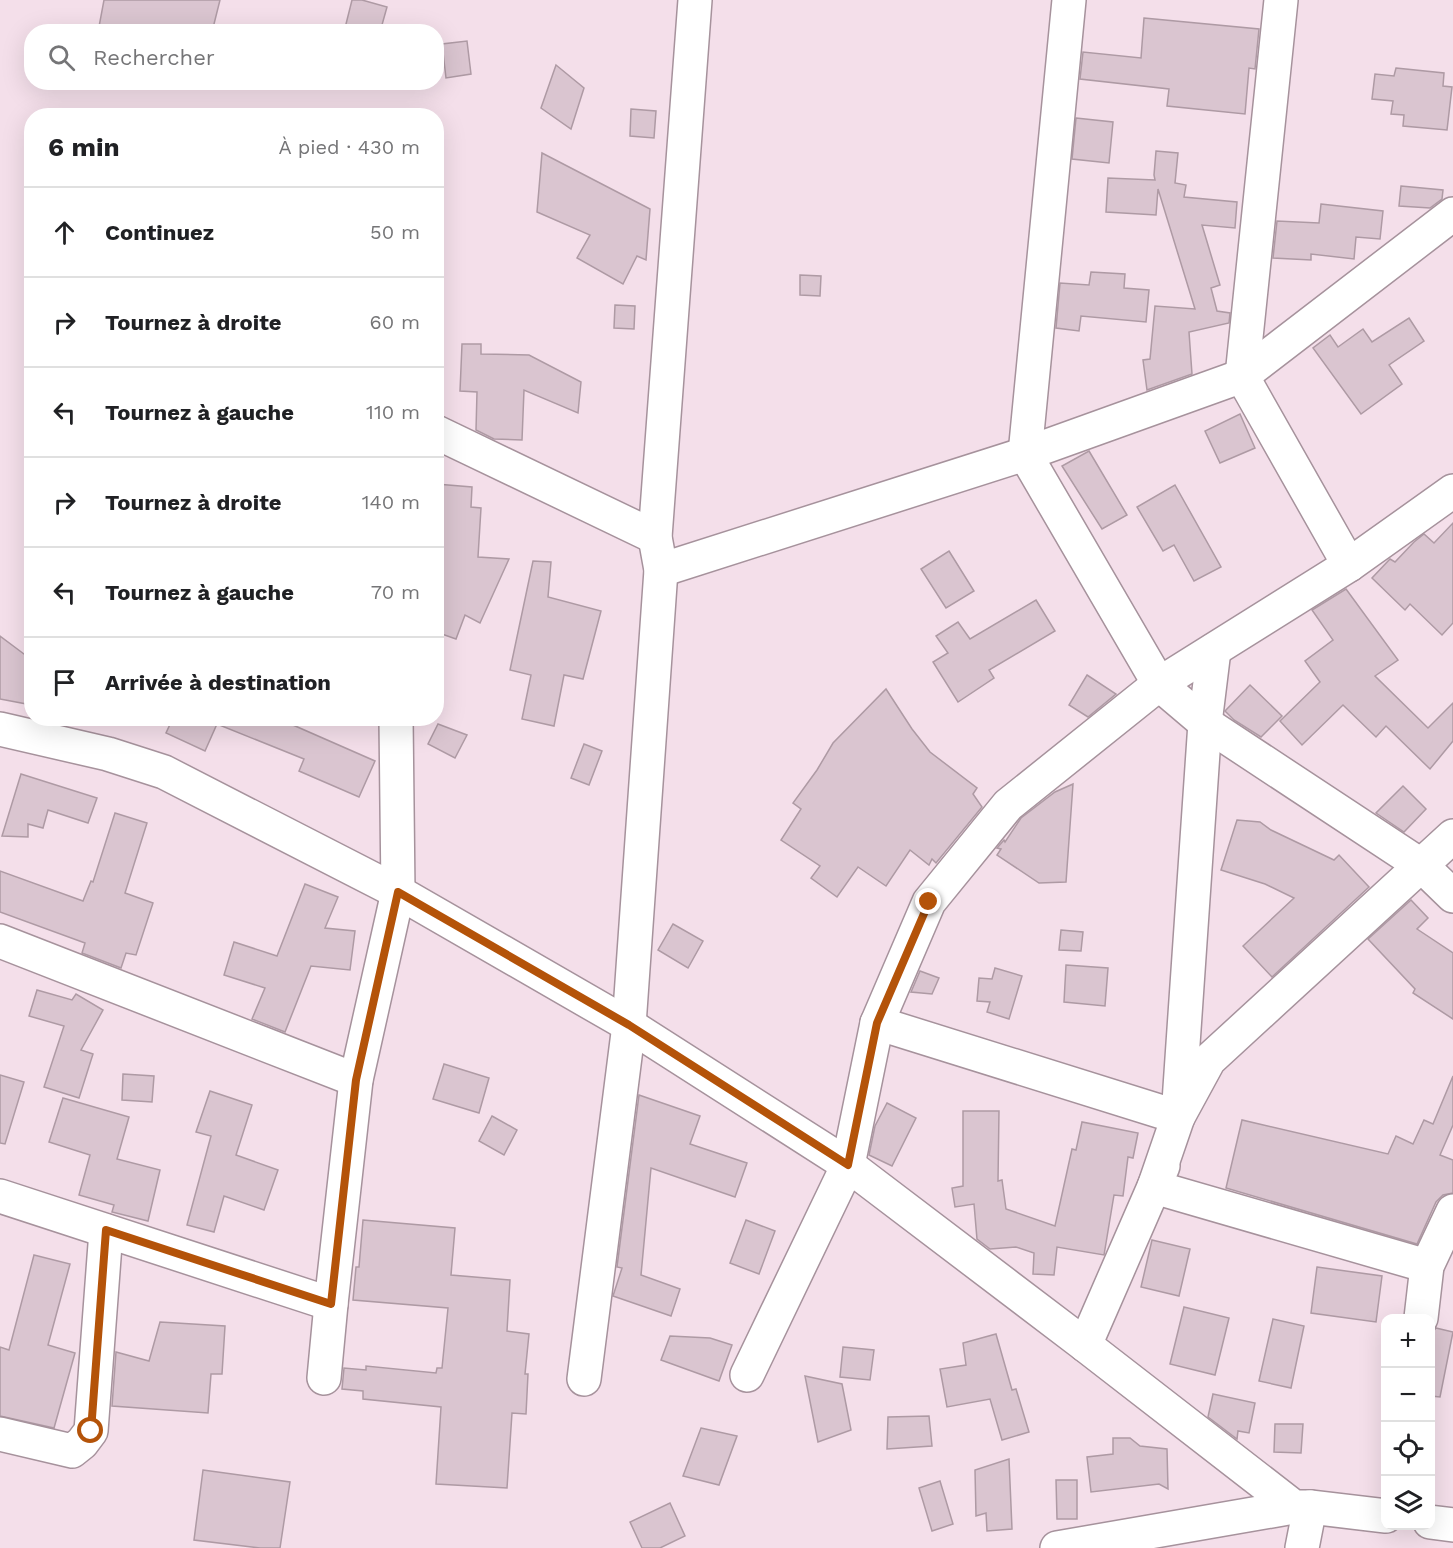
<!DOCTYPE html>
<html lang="fr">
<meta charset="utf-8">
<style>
:root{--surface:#fff;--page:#f2f2f2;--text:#202124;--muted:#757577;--line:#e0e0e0}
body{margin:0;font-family:"Work Sans",sans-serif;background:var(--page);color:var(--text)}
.controls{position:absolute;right:18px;bottom:18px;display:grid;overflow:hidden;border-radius:12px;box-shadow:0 6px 24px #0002}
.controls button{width:54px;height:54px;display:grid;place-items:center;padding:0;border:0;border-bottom:2px solid var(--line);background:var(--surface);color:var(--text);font:30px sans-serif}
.stop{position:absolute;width:18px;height:18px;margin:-14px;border:4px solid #b45309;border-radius:50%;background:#fff}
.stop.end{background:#b45309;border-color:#fff;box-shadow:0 2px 6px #0008}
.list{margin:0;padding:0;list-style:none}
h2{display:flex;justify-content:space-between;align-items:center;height:78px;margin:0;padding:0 24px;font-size:26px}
h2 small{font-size:20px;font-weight:400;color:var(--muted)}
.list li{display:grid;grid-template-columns:39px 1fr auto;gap:18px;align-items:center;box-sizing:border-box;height:90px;padding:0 24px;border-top:2px solid var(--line)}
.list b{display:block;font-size:22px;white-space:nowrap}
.list em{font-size:20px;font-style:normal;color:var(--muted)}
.icon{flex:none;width:33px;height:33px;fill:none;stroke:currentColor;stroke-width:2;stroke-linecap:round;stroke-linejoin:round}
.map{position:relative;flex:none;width:1453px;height:1548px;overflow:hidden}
.search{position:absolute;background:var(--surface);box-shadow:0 6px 24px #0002;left:24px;top:24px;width:420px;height:66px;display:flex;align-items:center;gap:15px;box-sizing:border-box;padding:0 21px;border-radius:24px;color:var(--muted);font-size:22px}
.panel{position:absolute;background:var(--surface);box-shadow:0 6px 24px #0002;left:24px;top:108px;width:420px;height:618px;border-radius:24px}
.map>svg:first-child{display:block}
</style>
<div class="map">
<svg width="1453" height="1548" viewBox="0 0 1453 1548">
<rect width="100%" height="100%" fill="#f4dfea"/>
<g fill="#dac5d0" stroke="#ae9aa4" stroke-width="1.5">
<path d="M104,0H220L212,32H98Z"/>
<path d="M352,0H362L387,7L380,32H344Z"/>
<path d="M1144,18L1259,29L1255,69L1249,68L1245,114L1167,106L1169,89L1080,79L1083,52L1141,58Z"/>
<path d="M467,41L471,74L446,78L442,44Z"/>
<path d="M556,65L584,88L571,129L541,108Z"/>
<path d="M1396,68L1444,73L1443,86L1452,87L1447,130L1403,126L1404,115L1391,114L1393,101L1372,99L1375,74L1394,76Z"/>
<path d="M631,109L656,111L654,138L630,136Z"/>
<path d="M1076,118L1113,122L1109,163L1072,159Z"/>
<path d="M1156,151L1178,153L1175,183L1186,185L1184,197L1237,202L1235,228L1202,225L1220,285L1211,288L1217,311L1230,313L1229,323L1189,332L1192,374L1147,390L1143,360L1150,359L1155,306L1195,309L1158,189L1156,215L1106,212L1108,178L1155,180L1154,175Z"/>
<path d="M542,153L650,209L646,260L637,256L623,284L577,258L590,235L537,212Z"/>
<path d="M1401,186L1443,190L1442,199L1430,208L1399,206Z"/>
<path d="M1321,204L1383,211L1380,239L1356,237L1354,259L1311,254V260L1273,258L1277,221L1319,223Z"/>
<path d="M1091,272L1125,274L1124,288L1149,290L1146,322L1081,316L1079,331L1056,328L1060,283L1089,285Z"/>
<path d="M800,275L821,276L820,296L800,295Z"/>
<path d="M615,305L635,306L634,329L614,328Z"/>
<path d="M1409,318L1424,341L1389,365L1402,384L1361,414L1313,348L1330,335L1338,347L1363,329L1372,342Z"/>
<path d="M462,344H481V354L529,355L581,382L578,413L524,390L522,440L494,439L476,430L477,392L460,391Z"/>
<path d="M1240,414L1255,448L1220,463L1205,431Z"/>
<path d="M1089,451L1127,515L1102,529L1062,466Z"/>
<path d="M436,484L472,487L471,507L481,508L478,557L509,559L480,623L465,615L456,639L436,632Z"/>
<path d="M1175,485L1221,567L1194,581L1174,545L1163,551L1137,507Z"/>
<path d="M1453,523V623L1442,635L1410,604L1405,610L1372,578L1390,559L1395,562L1414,542L1424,534L1434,543Z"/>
<path d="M949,551L974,591L946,608L921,569Z"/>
<path d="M533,561L551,562L548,597L601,611L583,679L564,675L554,726L522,719L531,675L510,670Z"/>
<path d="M1346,589L1398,660L1375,676L1428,728L1453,703V741L1430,769L1386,726L1376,737L1343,705L1302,745L1280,721L1320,682L1305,661L1333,640L1312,610Z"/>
<path d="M1036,600L1055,631L989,670L994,678L958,702L933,662L948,653L936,636L958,622L970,639Z"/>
<path d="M0,636L32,660V705L0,699Z"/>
<path d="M1087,675L1116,694L1088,717L1069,705Z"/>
<path d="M1250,685L1282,716L1261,737L1234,720L1225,711Z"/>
<path d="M886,689L912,729L930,752L977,788L973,794L982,807L936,863L932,859L929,865L910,850L886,886L858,867L837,897L811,878L820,866L781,840L801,809L793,803L817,770L833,743Z"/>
<path d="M173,718H296L293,725L375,761L359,797L299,771L304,759L217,724L205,751L166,733Z"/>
<path d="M438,724L467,735L455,758L428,744Z"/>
<path d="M584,744L602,751L589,785L571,778Z"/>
<path d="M21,774L97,798L88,823L48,810L43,828L28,824V837L2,836Z"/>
<path d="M1073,784L1066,882L1039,883L997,855L1001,849L997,848L1004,840L1005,842L1021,818L1055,792Z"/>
<path d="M1403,786L1426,809L1404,832L1376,813Z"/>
<path d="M115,813L147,823L125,893L153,903L136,955L126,953L121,968L82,953L85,943L0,912V871L83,901L91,881L93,882Z"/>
<path d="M1237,820L1260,822L1271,830L1334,860L1339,855L1369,887L1272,977L1243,946L1294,898L1265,884L1221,870Z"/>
<path d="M305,884L338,897L325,928L355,931L350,970L311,966L285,1032L252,1019L265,988L224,975L234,942L277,956Z"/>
<path d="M1411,900L1428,918L1417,929L1453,953V1019L1413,993L1415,989L1368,939Z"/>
<path d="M673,924L703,941L688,968L658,950Z"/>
<path d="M1061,930L1083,932L1081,951L1059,950Z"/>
<path d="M1066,965L1108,968L1105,1006L1064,1002Z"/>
<path d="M995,968L1022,976L1009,1019L987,1012L990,1002L977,1001L979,978L992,979Z"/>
<path d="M920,971L939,978L932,994L911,992Z"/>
<path d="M37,990L72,1000L76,994L103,1010L81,1050L93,1054L79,1098L44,1087L64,1026L29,1016Z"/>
<path d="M444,1064L489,1078L479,1113L433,1099Z"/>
<path d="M123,1074L154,1076L152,1102L122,1100Z"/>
<path d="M0,1075L24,1082L5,1144L0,1143Z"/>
<path d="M1453,1076V1125L1440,1155L1453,1160V1193L1443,1195L1436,1202L1417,1244L1226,1188L1242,1120L1388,1154L1396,1136L1413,1144L1424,1120L1433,1124Z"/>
<path d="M210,1091L252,1105L236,1155L278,1170L264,1210L224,1196L214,1232L187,1225L211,1136L196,1132Z"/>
<path d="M639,1095L700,1116L690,1144L747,1163L735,1197L651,1168L641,1275L680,1289L671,1316L613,1296L622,1268L617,1267Z"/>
<path d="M63,1098L129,1117L117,1159L160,1170L148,1221L112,1212L114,1205L79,1195L90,1155L49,1142Z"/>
<path d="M887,1103L916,1118L892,1166L869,1155L875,1126Z"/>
<path d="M963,1111H999L998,1181L1002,1180L1006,1209L1055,1226L1072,1149L1076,1150L1082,1122L1138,1133L1133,1158L1128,1157L1123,1196L1114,1195L1104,1255L1057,1247L1054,1275L1033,1274L1034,1253L1016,1247L990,1249L977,1239L974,1204L955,1207L952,1188L963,1186Z"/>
<path d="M492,1116L517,1130L504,1155L479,1141Z"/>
<path d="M363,1220L455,1228L451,1275L510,1280L507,1331L529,1334L525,1374H528L526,1414L512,1413L507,1488L436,1484L441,1407L363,1399V1391L342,1389L344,1368L366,1370V1366L436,1373L437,1368H442L448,1308L353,1300L356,1267H359Z"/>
<path d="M746,1220L775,1231L759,1274L730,1263Z"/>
<path d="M1152,1240L1190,1249L1179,1296L1141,1287Z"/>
<path d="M34,1255L70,1264L48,1345L75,1353L54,1428L0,1416V1347L9,1350Z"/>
<path d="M1317,1267L1382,1276L1376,1322L1311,1313Z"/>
<path d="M1184,1307L1229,1318L1215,1375L1170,1364Z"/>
<path d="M1273,1319L1304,1326L1291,1388L1259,1381Z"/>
<path d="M160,1322L225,1326L222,1374H211L208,1413L112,1406L116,1352L149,1361Z"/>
<path d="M1436,1328L1453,1332L1440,1397L1431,1396V1334Z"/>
<path d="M996,1334L1012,1390L1016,1389L1029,1432L1002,1440L990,1399L947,1407L940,1369L966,1365L963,1343Z"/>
<path d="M670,1336L710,1338L732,1345L719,1381L661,1360Z"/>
<path d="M843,1347L874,1350L870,1380L840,1377Z"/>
<path d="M805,1376L842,1384L851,1430L818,1442Z"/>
<path d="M1213,1394L1255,1403L1249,1433L1238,1431L1237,1439L1208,1417Z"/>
<path d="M929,1416L932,1446L887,1449L888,1417Z"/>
<path d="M1275,1424H1303L1301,1453L1274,1452Z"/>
<path d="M701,1428L737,1436L719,1485L683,1476Z"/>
<path d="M1113,1438H1130L1140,1446L1167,1449L1168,1489L1159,1484L1091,1492L1087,1457L1113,1454Z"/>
<path d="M1009,1459L1012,1529L987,1531L986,1513L976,1516L975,1470Z"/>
<path d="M203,1470L290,1482L280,1548H260L194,1540Z"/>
<path d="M1056,1480H1077V1519H1057Z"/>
<path d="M940,1481L953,1524L932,1531L919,1488Z"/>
<path d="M670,1503L685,1536L660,1548H642L630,1522Z"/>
</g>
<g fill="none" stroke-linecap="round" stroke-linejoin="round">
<g stroke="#a6929c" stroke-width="36">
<g id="minor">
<path d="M1069,0L1025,454L1159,684L1205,723L1422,866L1453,896"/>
<path d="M1281,0L1242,376L1349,565"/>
<path d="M436,432L655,537"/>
<path d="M661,570L1025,454L1242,376L1453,214"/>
<path d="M1214,650L1205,723L1178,1117L1154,1187L1427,1266"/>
<path d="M0,729L108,754L164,772L398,892L629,1025L848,1165L1085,1345L1294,1507H1310L1386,1516"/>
<path d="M0,941L356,1080"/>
<path d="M877,1023L1178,1117L1209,1060L1453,836"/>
<path d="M0,1196L331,1304"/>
<path d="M1421,1318L1427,1266L1453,1211"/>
<path d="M1085,1345L1163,1166"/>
<path d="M747,1375L848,1165L877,1023L929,902L1008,805L1159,684L1349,565L1453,491"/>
<path d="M324,1378L331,1304L356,1080L398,892L396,718"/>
<path d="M584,1379L629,1025L661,570L655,537L695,0"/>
<path d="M0,1434L72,1451L82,1443L91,1431L106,1231"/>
<path d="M1430,1522L1453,1525"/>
<path d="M1057,1548L1294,1507"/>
<path d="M1302,1548L1310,1507"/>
</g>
</g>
<use href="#minor" stroke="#fff" stroke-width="33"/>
</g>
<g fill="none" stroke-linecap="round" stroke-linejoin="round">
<path stroke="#b45309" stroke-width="8" d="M91,1431L106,1230L331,1304L356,1080L398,892L629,1025L848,1165L877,1023L929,902"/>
</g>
</svg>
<div class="controls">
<button>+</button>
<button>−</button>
<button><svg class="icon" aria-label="locate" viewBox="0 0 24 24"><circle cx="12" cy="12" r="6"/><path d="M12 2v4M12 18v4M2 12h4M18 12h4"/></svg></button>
<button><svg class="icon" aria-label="layers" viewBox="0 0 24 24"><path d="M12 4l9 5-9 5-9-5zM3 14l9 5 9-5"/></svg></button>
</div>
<div class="stop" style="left:91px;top:1431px"></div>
<div class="stop end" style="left:929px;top:902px"></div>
<div class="search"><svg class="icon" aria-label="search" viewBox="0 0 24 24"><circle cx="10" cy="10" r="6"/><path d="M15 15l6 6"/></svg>Rechercher</div>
<section class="panel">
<h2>6 min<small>À pied · 430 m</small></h2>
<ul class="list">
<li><svg class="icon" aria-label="ahead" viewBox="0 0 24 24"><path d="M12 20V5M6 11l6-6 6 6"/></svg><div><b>Continuez</b></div><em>50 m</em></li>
<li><svg class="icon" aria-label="right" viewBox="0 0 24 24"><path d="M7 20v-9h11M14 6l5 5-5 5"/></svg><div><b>Tournez à droite</b></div><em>60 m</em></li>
<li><svg class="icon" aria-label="left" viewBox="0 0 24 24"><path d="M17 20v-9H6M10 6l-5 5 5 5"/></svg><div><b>Tournez à gauche</b></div><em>110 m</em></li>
<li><svg class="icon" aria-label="right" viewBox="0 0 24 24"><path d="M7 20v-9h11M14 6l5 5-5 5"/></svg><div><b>Tournez à droite</b></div><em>140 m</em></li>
<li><svg class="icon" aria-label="left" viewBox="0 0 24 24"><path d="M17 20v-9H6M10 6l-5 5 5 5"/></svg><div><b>Tournez à gauche</b></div><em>70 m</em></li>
<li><svg class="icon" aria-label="arrive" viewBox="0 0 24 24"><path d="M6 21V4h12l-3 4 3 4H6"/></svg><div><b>Arrivée à destination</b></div></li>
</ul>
</section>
</div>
